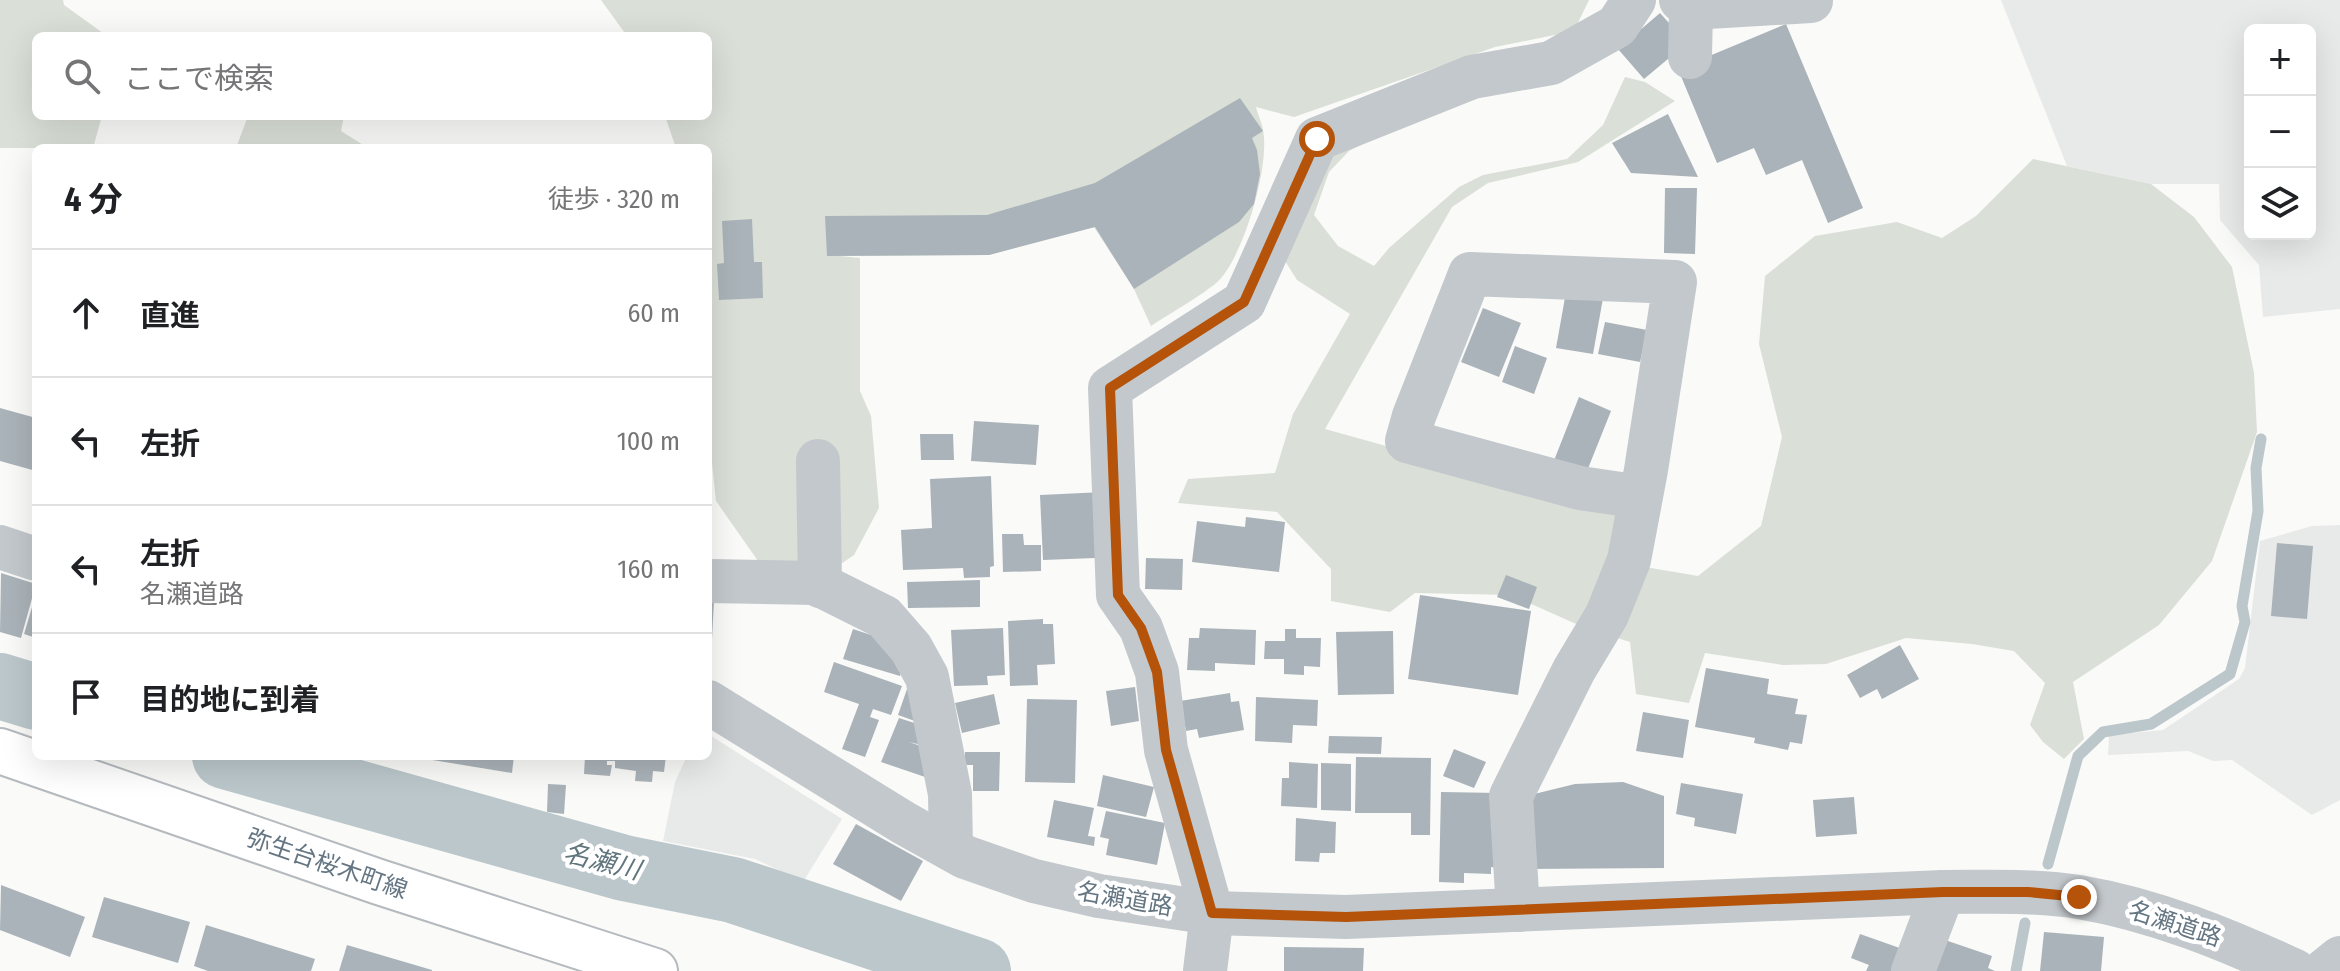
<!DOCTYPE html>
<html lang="ja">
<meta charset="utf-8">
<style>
:root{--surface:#fff;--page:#f6f6f6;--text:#202124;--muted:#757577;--line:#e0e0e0}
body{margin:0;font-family:"Fira Sans Condensed","Noto Sans JP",sans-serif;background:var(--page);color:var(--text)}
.controls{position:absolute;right:24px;top:24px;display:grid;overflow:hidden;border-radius:12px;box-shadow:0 8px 32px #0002}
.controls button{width:72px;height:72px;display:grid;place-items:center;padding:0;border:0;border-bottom:2px solid var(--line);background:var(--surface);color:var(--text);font:40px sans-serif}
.stop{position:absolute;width:24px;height:24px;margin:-18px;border:6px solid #b45309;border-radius:50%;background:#fff}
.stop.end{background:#b45309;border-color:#fff;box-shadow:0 2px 8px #0008}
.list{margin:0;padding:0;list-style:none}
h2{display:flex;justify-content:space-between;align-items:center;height:104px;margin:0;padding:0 32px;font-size:34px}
h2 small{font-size:26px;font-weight:400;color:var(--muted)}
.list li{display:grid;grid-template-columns:52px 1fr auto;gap:24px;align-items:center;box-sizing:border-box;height:128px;padding:0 32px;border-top:2px solid var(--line)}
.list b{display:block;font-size:30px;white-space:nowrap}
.list p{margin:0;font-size:26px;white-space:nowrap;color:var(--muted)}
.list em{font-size:26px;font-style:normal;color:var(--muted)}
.icon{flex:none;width:44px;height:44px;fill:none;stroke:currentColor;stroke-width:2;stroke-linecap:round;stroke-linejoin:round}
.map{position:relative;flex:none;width:2340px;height:971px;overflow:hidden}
.search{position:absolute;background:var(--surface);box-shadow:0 8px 32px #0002;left:32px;top:32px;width:680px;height:88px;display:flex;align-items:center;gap:20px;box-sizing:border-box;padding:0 28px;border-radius:12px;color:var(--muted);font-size:30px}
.panel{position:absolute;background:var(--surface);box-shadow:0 8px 32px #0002;left:32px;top:144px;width:680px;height:616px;border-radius:12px}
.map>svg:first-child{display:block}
</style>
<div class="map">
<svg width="2340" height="971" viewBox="0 0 2340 971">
<rect width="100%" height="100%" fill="#fafaf8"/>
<g fill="#e8e9e9" fill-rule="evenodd">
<path d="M2001,0H2340V309L2263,317L2259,265L2220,220L2219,184H2151L2067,166ZM2250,30H2310V234H2250Z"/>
<path d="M2340,525V800L2312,815L2232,760L2213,761L2188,751L2108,755L2109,735L2163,730L2239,679L2245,668L2260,541L2312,526Z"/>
<path d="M708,734L842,819L803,882L755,859L663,841L675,782L687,756H708Z"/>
</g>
<g fill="#dadfd7">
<path d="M0,0H63L64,5L107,36H36V116H102L93,148H0Z"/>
<path d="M601,0H1589L1574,31L1495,47L1294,117L1256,107C1258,115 1262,123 1263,130C1270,166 1245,249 1222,277C1212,290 1167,315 1151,326L1134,289L1094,227L989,255L840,256L860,258V391L871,416L879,508L854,555L826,574L763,568L716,501L708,426V148H676L665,116H708V36H627Z"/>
<path d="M1625,77L1645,82L1675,101L1578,162L1488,183L1452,207L1325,429L1558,494L1626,507L1639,566L1698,576L1761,526L1782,437L1759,344L1765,276L1815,236L1897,222L1942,238L1976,216L2033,159L2151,184L2194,217L2232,267L2254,373L2257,432L2212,561L2159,625L2073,682L2084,739L2064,759L2043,742L2030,725L2045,683L2014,651L1972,644L1906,638L1826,664L1783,665L1705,653L1689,703L1636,694L1630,642L1583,627L1511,595L1415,593L1390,612L1331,601V569L1277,512L1178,503L1188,479L1275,473L1293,414L1350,314L1297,280L1285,261L1325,160L1343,147L1395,127L1349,151L1329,172L1314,215L1338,246L1374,266L1389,248L1459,187L1483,175L1567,159L1603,125Z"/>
<path d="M248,116H344L341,131L368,148H236Z"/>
</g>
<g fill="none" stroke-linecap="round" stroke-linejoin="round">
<g stroke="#bbc7cb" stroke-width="11">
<path d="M2048,864L2078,756L2103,732L2151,724L2230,674L2245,622L2242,606L2258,511L2256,468L2261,439"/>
<path d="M2016,971L2025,923"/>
</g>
<g stroke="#bbc7cb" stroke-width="66">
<path d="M0,686L36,697"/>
<path d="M225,756L624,868L733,890L978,971"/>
</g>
</g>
<g fill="#aab3b9">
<path d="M1660,13L1687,43L1644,79L1618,49Z"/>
<path d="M1786,24L1863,208L1828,223L1802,160L1766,175L1754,148L1717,163L1678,69Z"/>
<path d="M1240,98L1263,131L1252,138L1257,150L1260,174L1254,204L1239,222L1134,289L1095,227L989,255L827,256L825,216L987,215L1095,183Z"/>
<path d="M1668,114L1698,177L1631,173L1612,143Z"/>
<path d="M1665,188H1697L1695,254L1664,253Z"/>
<path d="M752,219L754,262H762L763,298L719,300L717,264L724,263L722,221Z"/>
<path d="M1566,292L1603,298L1593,354L1556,348Z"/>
<path d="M1483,308L1521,323L1499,377L1461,362Z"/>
<path d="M1605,322L1647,330L1640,362L1598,354Z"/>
<path d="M1515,346L1547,358L1534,394L1502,382Z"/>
<path d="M1579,397L1611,411L1585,476L1553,463Z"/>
<path d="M0,408L36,418V471L0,461Z"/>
<path d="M974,421L1039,425L1036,465L971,461Z"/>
<path d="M920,434H953L954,460H921Z"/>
<path d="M991,476L994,566L990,567V577L964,578L963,568L903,570L901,530L932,528L930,479Z"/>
<path d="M1104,492L1095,558L1043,560L1040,495Z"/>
<path d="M1246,517L1285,522L1279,572L1192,562L1197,521L1245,527Z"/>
<path d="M1002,534H1023L1024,545H1041V571L1003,572Z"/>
<path d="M2277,543L2313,546L2307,619L2271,616Z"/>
<path d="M1146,558L1183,559L1182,590L1145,589Z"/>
<path d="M1,573L36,584L21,638L0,632Z"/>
<path d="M1506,575L1537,587L1529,609L1497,597Z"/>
<path d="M980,580V607L908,608L907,582Z"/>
<path d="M1420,595L1531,611L1518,695L1408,679Z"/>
<path d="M35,597H36V638L24,634Z"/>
<path d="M708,601H714L712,639H708Z"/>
<path d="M1043,619V624H1053L1055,664L1037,665L1038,685L1010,686L1008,621Z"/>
<path d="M1003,628L1005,675L987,676L988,685L954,686L951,630Z"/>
<path d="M1200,628L1256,630L1255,665L1215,663V671L1187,670L1189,638H1199Z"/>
<path d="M853,629L892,642L903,666L900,676L843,659Z"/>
<path d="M1285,629H1296V638H1321L1320,667L1304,666V675L1284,674V659H1264L1265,641H1285Z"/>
<path d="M1393,631L1394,694L1338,695L1336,632Z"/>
<path d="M1900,645L1919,679L1882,699L1877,689L1860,698L1847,675Z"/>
<path d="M834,662L902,686L891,715L873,709L870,717L879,720L865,757L842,749L859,704L824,692Z"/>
<path d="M1706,668L1769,679L1767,694L1798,699L1795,714L1807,715L1802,744L1790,742L1788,750L1754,743L1755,738L1695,727Z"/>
<path d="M1135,687L1139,721L1111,726L1106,691Z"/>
<path d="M907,689L929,726L898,715Z"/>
<path d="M1230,693L1231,702L1239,701L1244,730L1199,738L1197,729L1186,731L1180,701Z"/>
<path d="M994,694L1000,724L962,733L955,703Z"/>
<path d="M1256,697L1318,700L1317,726L1293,725L1292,743L1255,741Z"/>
<path d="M1027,699L1077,700L1075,783L1025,782Z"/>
<path d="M1643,712L1689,720L1683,758L1636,751Z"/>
<path d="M899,718L936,730L930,747L909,742L941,753L931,779L881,762Z"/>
<path d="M1329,736L1382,737L1381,754L1328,753Z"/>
<path d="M1454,749L1486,762L1474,788L1443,776Z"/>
<path d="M965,752H1000L999,791H973V765H965Z"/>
<path d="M408,756H514L512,773Z"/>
<path d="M585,756H666L664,772L653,771L652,782L635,781L636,771L615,768V761H607V765H612L610,776L584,774Z"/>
<path d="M1356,757L1431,758L1430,835H1411V813H1355Z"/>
<path d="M1289,762L1318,764L1317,808L1281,806L1282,778H1289Z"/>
<path d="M1321,763L1351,764V811L1321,810Z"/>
<path d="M1103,775L1154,787L1146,817L1097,806Z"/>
<path d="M1623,782L1664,796V868L1523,869L1522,797L1575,784Z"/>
<path d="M1681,783L1743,794L1736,834L1694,826L1695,818L1676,814Z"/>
<path d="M548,784L566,785L564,814L547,812Z"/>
<path d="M1441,792L1499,793L1498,868L1491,867V874L1464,873V883L1439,882Z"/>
<path d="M1854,797L1857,834L1816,837L1813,800Z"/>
<path d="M1054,800L1094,808L1088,836L1095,837L1094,846L1047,837Z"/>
<path d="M1106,811L1165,823L1157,865L1106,855L1109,839L1100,837Z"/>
<path d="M1296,818L1336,822L1335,853H1320L1319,862L1295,861Z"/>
<path d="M856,824L923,861L901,901L833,864Z"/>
<path d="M1,885L85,917L70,957L0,930Z"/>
<path d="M104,897L190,922L178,963L92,937Z"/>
<path d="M206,925L315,959L311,971H208L194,966Z"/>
<path d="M2044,932L2104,937L2101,971H2040Z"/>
<path d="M1860,934L1911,952L1904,971H1866L1869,965L1851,958Z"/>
<path d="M1945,940L1992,956L1988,968L1995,971H1934Z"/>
<path d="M347,945L432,970V971H339Z"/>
<path d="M1284,947L1364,948L1363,971H1284Z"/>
</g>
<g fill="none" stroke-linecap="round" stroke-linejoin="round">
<g stroke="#b5babe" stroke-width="48">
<path id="major" d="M0,751L379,882L655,971"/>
</g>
<g stroke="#c3c8cc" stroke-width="44">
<path d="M1681,0L1691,8L1811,1"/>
<path d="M1690,57L1691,8"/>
<path d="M818,461L820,586"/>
<path d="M0,547L36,559"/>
<path d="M708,581L816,583L884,617L911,648L927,677L950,794L951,849"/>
<path d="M708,702L904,823L965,857L1034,881L1099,896L1212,913L1346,917L1943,892C1989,892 2034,890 2079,897C2155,910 2226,939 2295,971"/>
<path d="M1518,910L1511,796L1574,670L1607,615L1629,560L1646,470L1675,282L1470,274L1414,416L1407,441L1580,488L1641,497"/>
<path d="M1205,971L1212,913L1166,750L1157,672L1141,628L1118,595L1110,388L1244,302L1317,139L1472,77L1551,63L1617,26L1634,0"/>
<path d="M1913,971L1943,892"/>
<path d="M2324,971L2340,958"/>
</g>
<use href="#major" stroke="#fff" stroke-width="44"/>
</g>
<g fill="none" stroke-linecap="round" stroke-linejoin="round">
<path stroke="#b45309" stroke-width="10" d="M1317,139L1244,302L1110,388L1118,595L1141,628L1157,672L1166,750L1212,913L1346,917L1943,892H2028L2079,897"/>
</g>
<g text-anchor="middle" stroke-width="8" stroke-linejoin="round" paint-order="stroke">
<g font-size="24" fill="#657683" stroke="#fff">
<text transform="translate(327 864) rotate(19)" y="8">弥生台桜木町線</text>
<text transform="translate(1125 899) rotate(10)" y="8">名瀬道路</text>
<text transform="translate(2175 924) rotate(18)" y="8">名瀬道路</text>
</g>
<g font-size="26" font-style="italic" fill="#60757c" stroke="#fff">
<text transform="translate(602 861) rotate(14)" y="9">名瀬川</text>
</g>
</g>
</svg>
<div class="controls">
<button>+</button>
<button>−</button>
<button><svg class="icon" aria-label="layers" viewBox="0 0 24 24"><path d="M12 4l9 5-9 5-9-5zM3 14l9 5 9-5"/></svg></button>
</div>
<div class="stop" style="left:1317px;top:139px"></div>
<div class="stop end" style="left:2079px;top:897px"></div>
<div class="search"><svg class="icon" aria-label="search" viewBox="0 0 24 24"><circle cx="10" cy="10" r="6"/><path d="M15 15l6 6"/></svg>ここで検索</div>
<section class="panel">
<h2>4 分<small>徒歩 · 320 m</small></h2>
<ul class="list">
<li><svg class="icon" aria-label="ahead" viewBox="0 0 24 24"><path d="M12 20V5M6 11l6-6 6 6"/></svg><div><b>直進</b></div><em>60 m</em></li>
<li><svg class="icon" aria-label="left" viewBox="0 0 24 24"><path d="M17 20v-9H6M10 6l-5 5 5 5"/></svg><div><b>左折</b></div><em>100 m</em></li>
<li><svg class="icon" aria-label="left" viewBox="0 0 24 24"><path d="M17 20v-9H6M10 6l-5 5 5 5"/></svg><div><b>左折</b><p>名瀬道路</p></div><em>160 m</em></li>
<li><svg class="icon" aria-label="arrive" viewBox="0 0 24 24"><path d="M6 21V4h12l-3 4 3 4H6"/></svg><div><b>目的地に到着</b></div></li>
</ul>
</section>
</div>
